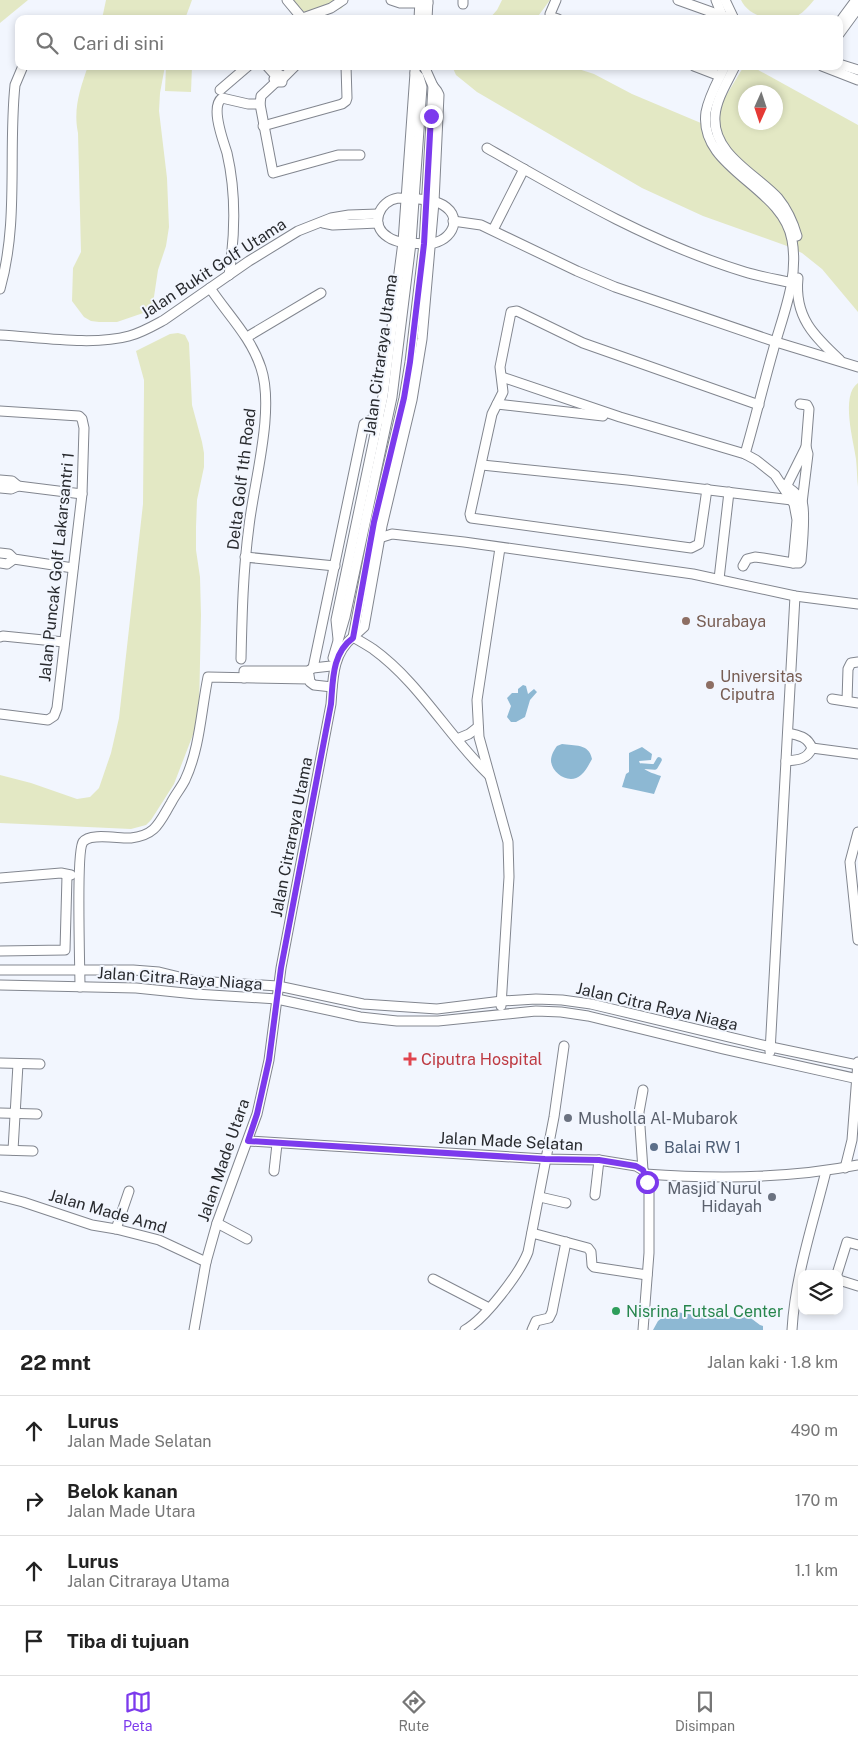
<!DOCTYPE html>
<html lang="id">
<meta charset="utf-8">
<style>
:root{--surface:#fff;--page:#f2f2f2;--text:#222;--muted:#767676;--line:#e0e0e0;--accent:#7c3aed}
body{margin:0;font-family:"Public Sans",sans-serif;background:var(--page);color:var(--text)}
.controls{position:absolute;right:15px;bottom:15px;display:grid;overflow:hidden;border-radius:10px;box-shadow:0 2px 8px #0003}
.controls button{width:45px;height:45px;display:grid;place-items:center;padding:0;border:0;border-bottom:1px solid var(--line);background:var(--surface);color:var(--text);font:25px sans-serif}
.compass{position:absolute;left:738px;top:85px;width:45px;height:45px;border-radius:50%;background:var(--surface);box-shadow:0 2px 8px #0003;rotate:183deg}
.stop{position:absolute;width:15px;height:15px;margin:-11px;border:4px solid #7c3aed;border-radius:50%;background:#fff}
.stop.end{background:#7c3aed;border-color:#fff;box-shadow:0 1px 5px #0008}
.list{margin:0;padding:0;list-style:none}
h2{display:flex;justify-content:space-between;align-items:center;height:65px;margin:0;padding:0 20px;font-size:21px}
h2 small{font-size:16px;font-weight:400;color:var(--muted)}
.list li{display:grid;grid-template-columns:32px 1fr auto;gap:15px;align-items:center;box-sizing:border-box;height:70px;padding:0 20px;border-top:1px solid var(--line)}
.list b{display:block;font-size:19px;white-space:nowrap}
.list p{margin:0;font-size:16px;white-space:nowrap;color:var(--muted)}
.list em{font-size:16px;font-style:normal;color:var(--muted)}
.icon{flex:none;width:28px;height:28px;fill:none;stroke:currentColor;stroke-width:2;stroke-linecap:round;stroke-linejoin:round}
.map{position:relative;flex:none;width:858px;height:1330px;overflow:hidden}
.search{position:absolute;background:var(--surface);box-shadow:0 2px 8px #0003;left:15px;right:15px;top:15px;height:55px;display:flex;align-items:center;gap:12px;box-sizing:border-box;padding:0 18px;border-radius:10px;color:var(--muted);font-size:19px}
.sheet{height:345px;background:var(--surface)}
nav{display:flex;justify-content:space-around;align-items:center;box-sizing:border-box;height:70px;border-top:1px solid var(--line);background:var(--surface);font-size:14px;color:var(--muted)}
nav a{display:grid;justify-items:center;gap:2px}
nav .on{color:var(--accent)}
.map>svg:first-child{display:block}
</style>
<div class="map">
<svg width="858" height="1330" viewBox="0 0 858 1330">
<rect width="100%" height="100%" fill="#f2f6fe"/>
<g fill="#e3e8c4" fill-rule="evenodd">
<path d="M0,0H28L0,23Z"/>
<path d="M106,0H192L185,19H102Z"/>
<path d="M292,0H347L342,8L335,11L309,14L299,9Z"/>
<path d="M502,0H550L536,19H489L497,10Z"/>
<path d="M741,0H814C809,6 804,12 797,16C780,25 749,18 741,0Z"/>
<path d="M88,66H165L160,93L159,111L167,178L169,227L166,246L158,270L152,310L117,322H99L91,321L84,317L72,301L73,268L81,252L78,133C73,109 80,89 88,66Z"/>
<path d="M166,66H192L191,92L165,91Z"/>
<path d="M452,66H569L594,74L632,94L708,126H713L724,99L744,66H751L858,125V312L822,269L802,253L787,246L703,216L642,188L477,92L456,75ZM746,92H776V122H746Z"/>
<path d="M178,333L185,335L189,343L192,405L202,442L204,453V467L197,500L196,527V550L200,577L201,615L199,710L194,732L174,784L151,820L146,825L131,829L0,823V775L31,783L77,799L90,797L99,788L111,753L119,718L143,504L144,388V380L136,351L170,334Z"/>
<path d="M858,383V487C857,478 857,469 856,459C854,442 840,395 858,383Z"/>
</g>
<g fill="#8db8d3">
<path d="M523,685L526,686L528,694L534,689L537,692L530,700L525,717L516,722H511L507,717L511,706L507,698L512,693H518V689Z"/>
<path d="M562,744C574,746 589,743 592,759C589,764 586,771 581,775C570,785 552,774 551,761C551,755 554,750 557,746Z"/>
<path d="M642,747L652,754L651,760L639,761C642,771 652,773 661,776L654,794L622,787L626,774L629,772V753Z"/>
<path d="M671,1311L705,1317L709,1313L720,1314L739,1319L748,1316L760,1325L763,1326V1330H653L658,1321Z"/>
</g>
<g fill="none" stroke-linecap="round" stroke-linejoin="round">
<path stroke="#8db8d3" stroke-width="5.5" d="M641,766L655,767L659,760"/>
<g stroke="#82868f" stroke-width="11">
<g id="minor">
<path d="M287,0L302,18"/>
<path d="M391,0L400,3H428"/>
<path d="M556,0L550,14L552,17L558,19"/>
<path d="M678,0L731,19"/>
<path d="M716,0L722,15"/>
<path d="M725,0L734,19"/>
<path d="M463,4V0"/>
<path d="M300,19L331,8L343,0"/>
<path d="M419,19L420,0"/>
<path d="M427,19L428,0"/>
<path d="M839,23L856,0"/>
<path d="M839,34L858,8"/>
<path d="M839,64L858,70"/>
<path d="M267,66L276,76L279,74L282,76V82H276L274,79L276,76"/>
<path d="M694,66L720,76"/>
<path d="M725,66C718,81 709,96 706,112C698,169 783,186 792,240C799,279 783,314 773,351C763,386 755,420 745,454L756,460L775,475L794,504L797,520L793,563"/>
<path d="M735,66C728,81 716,99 715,116C712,154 756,174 778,198C787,209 793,222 797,236"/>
<path d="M822,66L858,80"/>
<path d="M283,78L295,66"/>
<path d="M276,82L261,96L260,104L273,173L338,155H360"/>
<path d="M433,86L437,91L439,95L434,202L422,339L412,400L382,526L364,627L353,637C360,641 367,645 373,649C420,683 448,736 489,775"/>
<path d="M220,90L248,66"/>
<path d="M263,126L342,104L346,101L347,98L346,66"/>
<path d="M487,148C569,195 653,244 745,272C762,277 780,280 797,284"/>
<path d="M398,198C412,199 432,198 443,205C466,219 449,245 425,244C413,243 398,244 388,237C369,225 379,201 398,198Z"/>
<path d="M453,221L481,225L577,271L615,287L776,342L858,367"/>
<path d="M323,223L333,225L378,223"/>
<path d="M493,230L524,169"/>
<path d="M229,275C235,236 236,192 227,153C223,140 210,107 222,98L248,104H260"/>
<path d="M798,278C794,317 814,336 840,360"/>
<path d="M210,288C228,315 251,337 261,368C275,410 254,482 249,526C243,571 242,615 241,659"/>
<path d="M0,289C19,222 8,152 15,85L23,66"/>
<path d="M0,335C38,337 93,346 129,336C141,333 153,326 164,320L249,261L298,231L331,218L349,215L378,214"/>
<path d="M247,337L321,293"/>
<path d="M502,377L620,417L745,454"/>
<path d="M497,404L603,416"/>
<path d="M800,404L807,405L809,409L806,447"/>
<path d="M0,411L79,416L82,419L84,428L82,494L57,708L54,716L48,720L0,714"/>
<path d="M482,465L627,480L792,500"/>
<path d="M0,480L12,481L18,486"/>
<path d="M0,488L11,489L18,486L82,494"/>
<path d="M707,489L699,544L691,548L471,518L470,514L492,414L503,392L500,367L511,312L517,311L583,343L759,405"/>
<path d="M785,489L806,447L808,454L802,503"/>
<path d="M376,539L392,534L464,542L693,574L795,596L858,604"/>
<path d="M500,548L477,700L479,737L508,842L509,877L501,1006"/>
<path d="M0,553L9,554L14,559L73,568"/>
<path d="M245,557L335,566"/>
<path d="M0,563L7,564L14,559"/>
<path d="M743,566L747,559L755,557L763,558L793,563H799L801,561C802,549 806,511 802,502C798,494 789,487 782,484"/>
<path d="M719,579L729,492"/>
<path d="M0,637L3,636L64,642"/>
<path d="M338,639L336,620L383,396L403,242L415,73"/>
<path d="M333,658L345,617L392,397L411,243L422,87L419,77L415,73V66"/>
<path d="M313,668L364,424L372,419L379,420"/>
<path d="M309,675L310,682L314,685L332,687"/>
<path d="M244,678V671H308L313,668L331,666"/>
<path d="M832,699L858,703"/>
<path d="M847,701L848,669L851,663L858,662"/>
<path d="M457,739L469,734L478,727"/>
<path d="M812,748L858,754"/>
<path d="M786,761C797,760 807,760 812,748C807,736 799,736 788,733"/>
<path d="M858,832L850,862L858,940"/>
<path d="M0,878L61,873L71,875"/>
<path d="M0,951L65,950L67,876"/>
<path d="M0,970H133L159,972L196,981L278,986L363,1004L437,1009L502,1001L536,999L562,1000L591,1004L771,1047L858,1065"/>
<path d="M0,985L136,988L195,994L277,999L360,1017L397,1021H438L536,1011L561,1012L588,1016L723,1049L858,1079"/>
<path d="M80,987C80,967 76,851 83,842C90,832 120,839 131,838C156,835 159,823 171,803C175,795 181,788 185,780C200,748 201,711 208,677L309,679"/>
<path d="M770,1052L795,596"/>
<path d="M0,1063L40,1064"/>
<path d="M0,1113L37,1114"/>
<path d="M248,1141L545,1159L599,1160L636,1166L643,1170L645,1174C716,1179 788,1179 858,1165"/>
<path d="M0,1150L33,1151"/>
<path d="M13,1150L18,1064"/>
<path d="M845,1168L852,1140L858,1062"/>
<path d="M643,1170L639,1112L643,1090"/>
<path d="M274,1171L277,1144"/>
<path d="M595,1195L599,1160"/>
<path d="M0,1196L23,1202L92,1225L116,1229L159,1240L206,1262"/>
<path d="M540,1197L566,1203"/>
<path d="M217,1223L247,1239"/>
<path d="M116,1229L129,1191"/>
<path d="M532,1233L588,1248L591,1252L592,1265L594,1267L647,1275"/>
<path d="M837,1274L847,1242L858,1245"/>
<path d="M433,1279L489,1308"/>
<path d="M839,1280L858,1286"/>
<path d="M194,1330L206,1262L217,1223L257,1114L269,1060L281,968L331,704C333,680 332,654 353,637L375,522L404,398L410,362L424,244L433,86L424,66"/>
<path d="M465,1330C485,1319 520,1273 528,1252L554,1117L564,1046"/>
<path d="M532,1330L536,1321L549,1318L552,1312L566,1242"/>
<path d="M643,1330L649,1253V1190L645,1174"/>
<path d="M792,1330C795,1276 813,1224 826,1171"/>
</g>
</g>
<use href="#minor" stroke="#fff" stroke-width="9"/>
</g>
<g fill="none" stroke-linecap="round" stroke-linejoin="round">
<path stroke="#7c3aed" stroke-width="6" d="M431,116L424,244L410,362L404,398L374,522L353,638C332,653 333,680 331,704L281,968L269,1060L257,1114L248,1141L545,1159L599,1160L636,1166L643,1170L647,1182"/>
</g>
<g fill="#8d6e63" stroke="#f2f6fe" stroke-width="2">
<circle cx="686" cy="621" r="5"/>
<circle cx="710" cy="685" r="5"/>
</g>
<path fill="#e0444e" stroke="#f2f6fe" stroke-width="2" d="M407.5 1051.5h5v5h5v5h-5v5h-5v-5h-5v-5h5z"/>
<g fill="#6b7280" stroke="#f2f6fe" stroke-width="2">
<circle cx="568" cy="1118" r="5"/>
<circle cx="772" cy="1197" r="5"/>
</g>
<circle fill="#5c6f8a" stroke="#f2f6fe" stroke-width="2" cx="654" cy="1147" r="5"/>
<circle fill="#2e9e5b" stroke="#f2f6fe" stroke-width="2" cx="616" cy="1311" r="5"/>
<g text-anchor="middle" stroke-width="4" stroke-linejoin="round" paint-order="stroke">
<g font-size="16" fill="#282a2e" stroke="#f2f6fe">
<text transform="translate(213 268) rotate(-33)" y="6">Jalan Bukit Golf Utama</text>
<text transform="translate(380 355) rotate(-82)" y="6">Jalan Citraraya Utama</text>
<text transform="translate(241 479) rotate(-83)" y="6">Delta Golf 1th Road</text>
<text transform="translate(56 567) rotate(-84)" y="6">Jalan Puncak Golf Lakarsantri 1</text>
<text transform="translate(291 837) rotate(-79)" y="6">Jalan Citraraya Utama</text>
<text transform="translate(180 978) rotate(4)" y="6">Jalan Citra Raya Niaga</text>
<text transform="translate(657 1006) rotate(13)" y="6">Jalan Citra Raya Niaga</text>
<text transform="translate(511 1141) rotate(3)" y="6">Jalan Made Selatan</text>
<text transform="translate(223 1160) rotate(-71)" y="6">Jalan Made Utara</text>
<text transform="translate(108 1211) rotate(16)" y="6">Jalan Made Amd</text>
</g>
<g font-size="16" fill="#785e54" stroke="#f2f6fe" text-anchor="start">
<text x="696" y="627">Surabaya</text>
<text x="720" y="682">Universitas<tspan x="720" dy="18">Ciputra</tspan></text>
</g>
<g font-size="16" fill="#be3a42" stroke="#f2f6fe" text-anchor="start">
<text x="421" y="1065">Ciputra Hospital</text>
</g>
<g font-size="16" fill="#5b616d" stroke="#f2f6fe" text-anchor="start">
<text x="578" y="1124">Musholla Al-Mubarok</text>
<text x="762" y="1194" text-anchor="end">Masjid Nurul<tspan x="762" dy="18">Hidayah</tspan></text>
</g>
<g font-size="16" fill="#4e5e75" stroke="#f2f6fe" text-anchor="start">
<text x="664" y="1153">Balai RW 1</text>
</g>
<g font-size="16" fill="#27864d" stroke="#f2f6fe" text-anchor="start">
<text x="626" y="1317">Nisrina Futsal Center</text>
</g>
</g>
</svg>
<div class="controls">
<button><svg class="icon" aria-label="layers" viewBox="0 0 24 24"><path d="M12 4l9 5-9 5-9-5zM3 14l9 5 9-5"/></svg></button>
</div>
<svg class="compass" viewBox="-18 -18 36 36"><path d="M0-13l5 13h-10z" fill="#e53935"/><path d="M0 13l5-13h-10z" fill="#767676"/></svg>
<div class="stop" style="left:647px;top:1182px"></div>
<div class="stop end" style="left:431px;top:116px"></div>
<div class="search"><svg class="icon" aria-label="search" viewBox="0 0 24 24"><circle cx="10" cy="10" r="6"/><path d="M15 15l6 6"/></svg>Cari di sini</div>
</div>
<section class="sheet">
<h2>22 mnt<small>Jalan kaki · 1.8 km</small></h2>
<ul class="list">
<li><svg class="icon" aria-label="ahead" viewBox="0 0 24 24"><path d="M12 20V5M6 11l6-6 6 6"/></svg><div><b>Lurus</b><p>Jalan Made Selatan</p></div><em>490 m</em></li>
<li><svg class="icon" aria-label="right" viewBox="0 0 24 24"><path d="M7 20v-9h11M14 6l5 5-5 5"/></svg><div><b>Belok kanan</b><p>Jalan Made Utara</p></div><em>170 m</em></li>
<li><svg class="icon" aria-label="ahead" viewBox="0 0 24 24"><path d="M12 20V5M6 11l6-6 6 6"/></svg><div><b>Lurus</b><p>Jalan Citraraya Utama</p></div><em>1.1 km</em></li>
<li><svg class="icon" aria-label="arrive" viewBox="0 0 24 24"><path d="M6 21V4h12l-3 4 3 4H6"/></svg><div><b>Tiba di tujuan</b></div></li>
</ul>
</section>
<nav>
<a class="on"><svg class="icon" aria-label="map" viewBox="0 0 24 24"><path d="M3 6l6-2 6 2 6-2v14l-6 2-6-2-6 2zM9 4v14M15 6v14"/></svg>Peta</a>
<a><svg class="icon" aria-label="directions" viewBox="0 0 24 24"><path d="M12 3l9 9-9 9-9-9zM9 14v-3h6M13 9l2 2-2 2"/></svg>Rute</a>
<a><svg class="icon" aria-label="saved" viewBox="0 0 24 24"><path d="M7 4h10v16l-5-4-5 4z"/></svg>Disimpan</a>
</nav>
